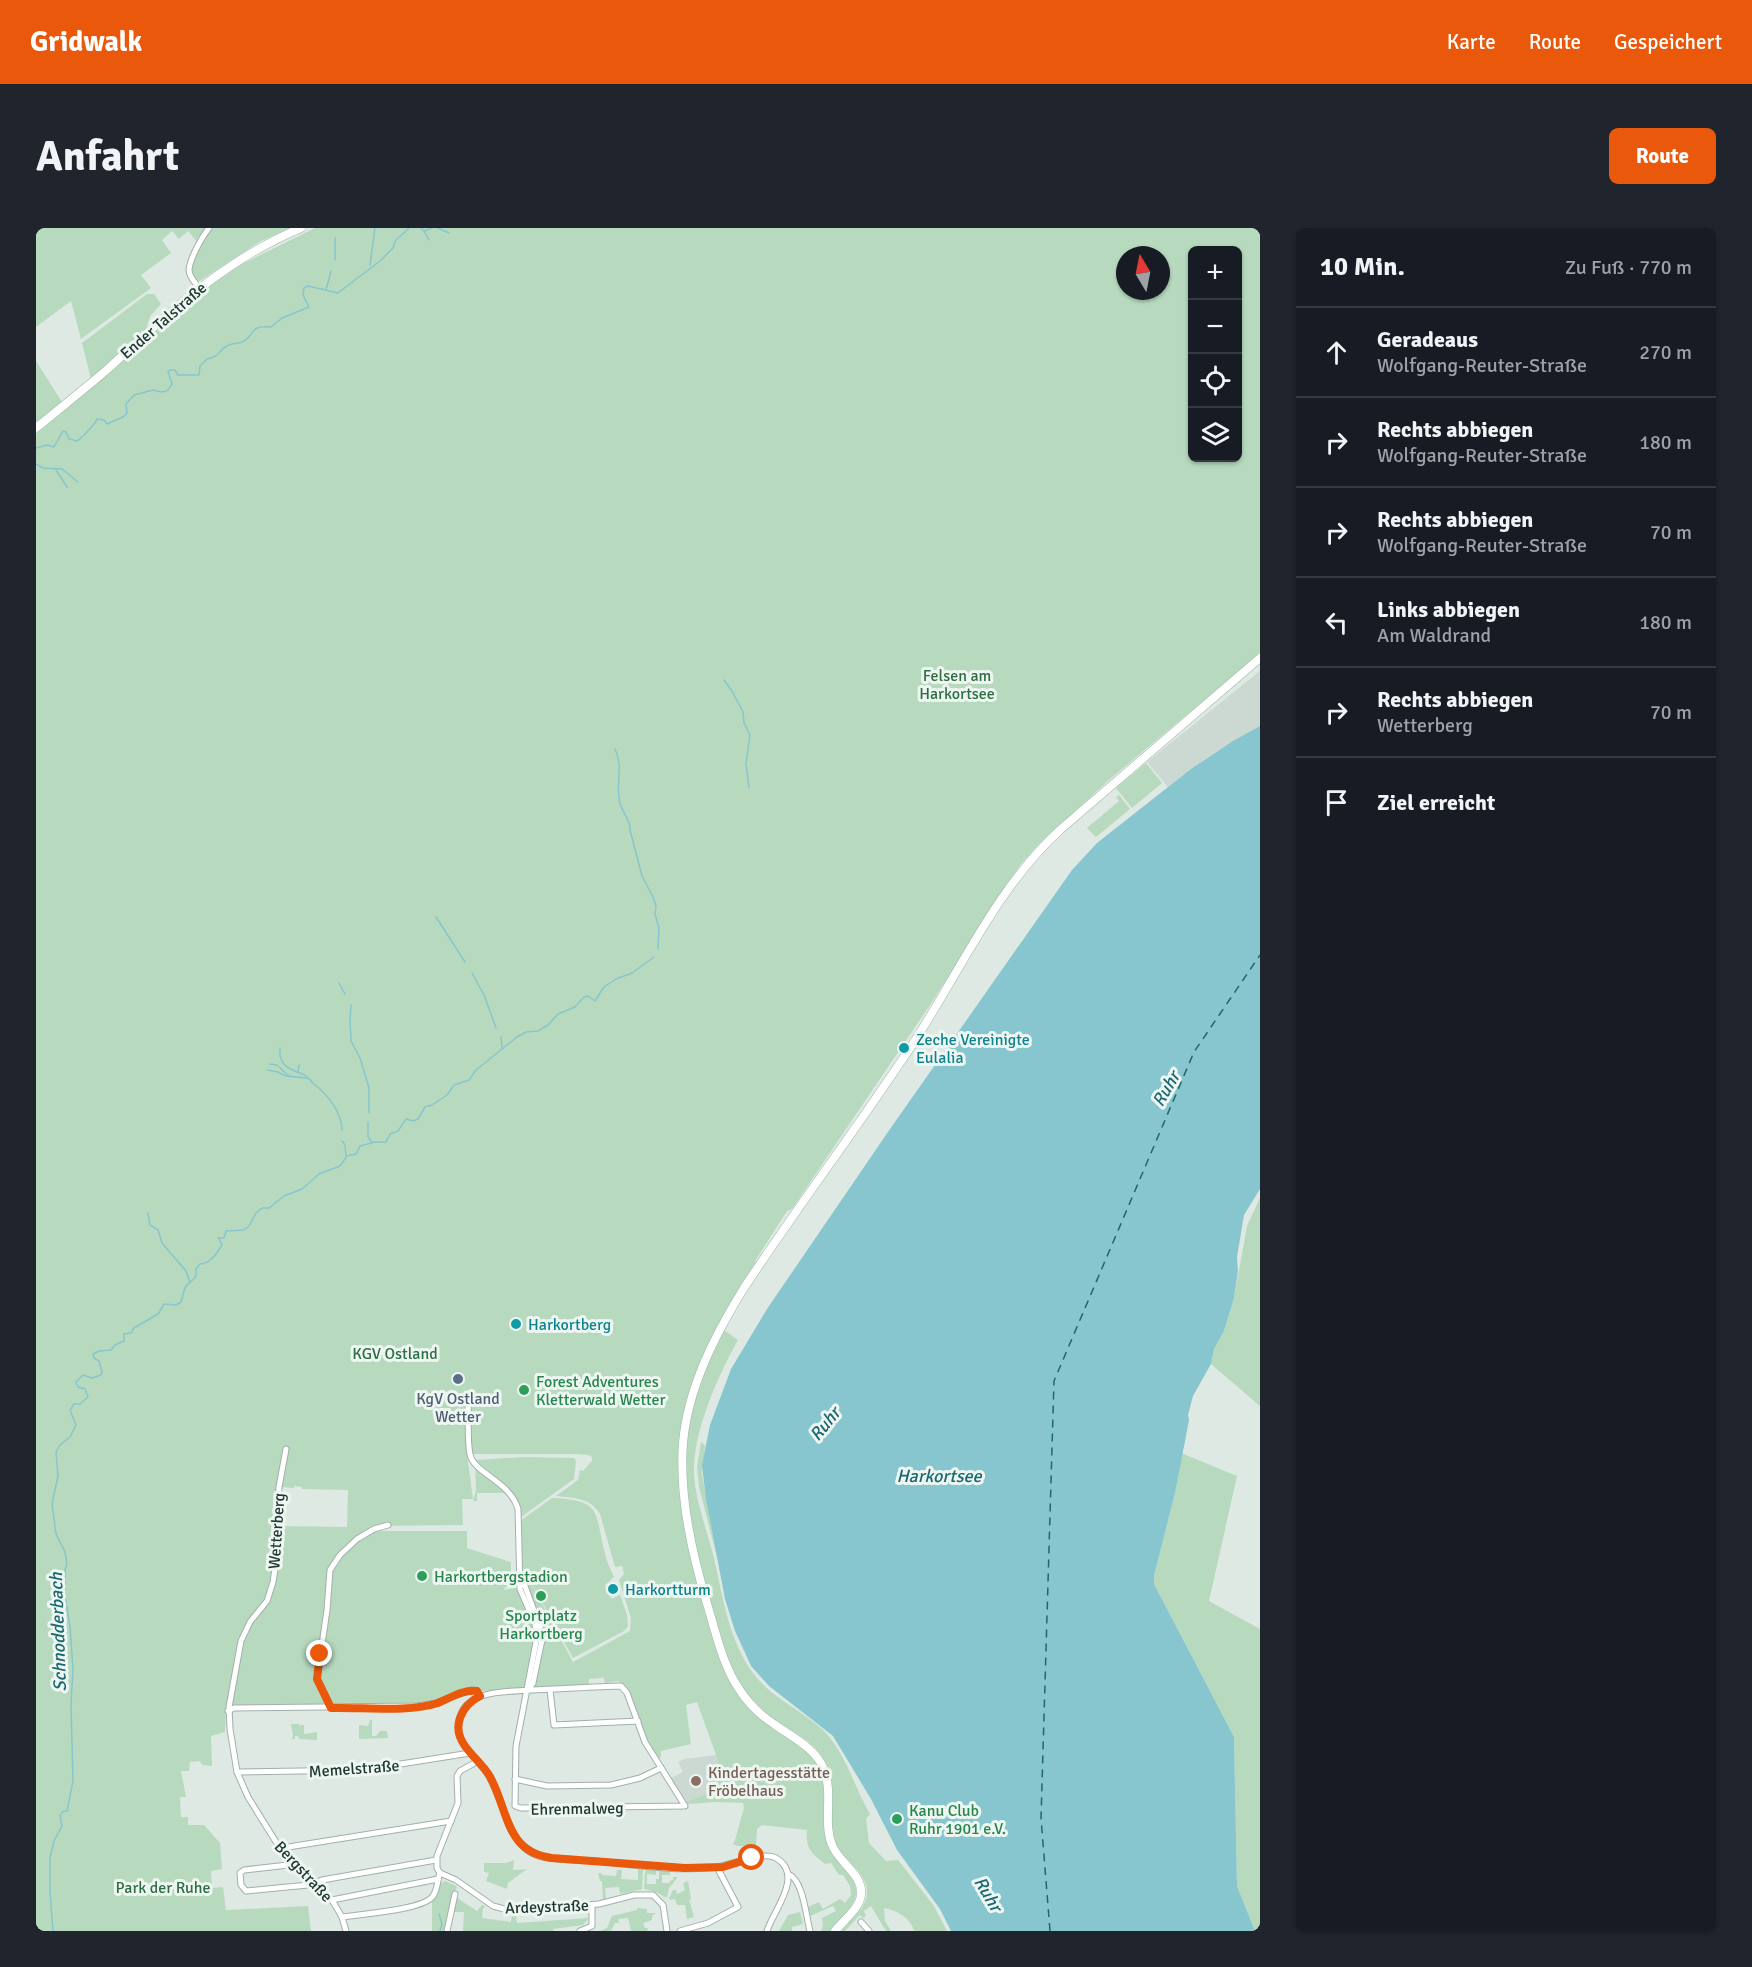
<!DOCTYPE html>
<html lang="de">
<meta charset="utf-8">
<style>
:root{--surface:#171b24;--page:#20242c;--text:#f1f3f6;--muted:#9ea1a6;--line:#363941;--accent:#ea580c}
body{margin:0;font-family:Signika,sans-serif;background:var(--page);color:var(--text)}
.controls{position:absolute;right:18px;top:18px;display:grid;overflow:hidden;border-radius:9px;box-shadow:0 2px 4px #0004}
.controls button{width:54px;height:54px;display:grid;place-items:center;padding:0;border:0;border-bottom:2px solid var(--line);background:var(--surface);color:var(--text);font:30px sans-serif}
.compass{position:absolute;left:1080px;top:18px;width:54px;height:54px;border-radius:50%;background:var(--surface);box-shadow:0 2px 4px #0004;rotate:350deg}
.stop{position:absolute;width:18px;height:18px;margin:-14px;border:4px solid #ea580c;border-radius:50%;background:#fff}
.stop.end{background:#ea580c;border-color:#fff;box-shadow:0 2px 6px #0008}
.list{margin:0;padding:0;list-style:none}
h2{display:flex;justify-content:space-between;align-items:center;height:78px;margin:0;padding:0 24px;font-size:26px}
h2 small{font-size:20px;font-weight:400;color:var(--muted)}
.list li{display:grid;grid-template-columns:39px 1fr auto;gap:18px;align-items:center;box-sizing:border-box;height:90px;padding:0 24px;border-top:2px solid var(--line)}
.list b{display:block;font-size:22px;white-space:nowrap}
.list p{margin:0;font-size:20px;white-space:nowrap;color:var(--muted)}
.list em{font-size:20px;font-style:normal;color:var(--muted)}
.icon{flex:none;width:33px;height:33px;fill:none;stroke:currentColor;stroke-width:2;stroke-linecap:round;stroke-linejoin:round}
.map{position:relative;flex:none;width:1224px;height:1703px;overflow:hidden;border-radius:9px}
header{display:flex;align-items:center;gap:36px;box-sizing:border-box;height:84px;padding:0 30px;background:var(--accent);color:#fff}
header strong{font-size:28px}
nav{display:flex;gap:33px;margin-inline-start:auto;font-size:21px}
.intro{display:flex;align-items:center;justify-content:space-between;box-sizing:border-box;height:144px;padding:0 36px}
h1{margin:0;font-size:42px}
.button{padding:15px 27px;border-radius:9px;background:var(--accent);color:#fff;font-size:21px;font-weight:700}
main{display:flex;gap:36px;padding:0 36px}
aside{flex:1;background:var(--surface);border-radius:9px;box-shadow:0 2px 4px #0004}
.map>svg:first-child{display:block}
</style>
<header>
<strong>Gridwalk</strong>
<nav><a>Karte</a><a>Route</a><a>Gespeichert</a></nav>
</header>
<div class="intro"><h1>Anfahrt</h1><a class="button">Route</a></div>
<main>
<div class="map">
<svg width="1224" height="1703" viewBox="0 0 1224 1703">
<rect width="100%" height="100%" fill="#dee9e4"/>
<g fill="#ccd9d3">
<path d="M1224,443V498L1175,527L1132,559L1111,534Z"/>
<path d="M680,1527L682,1538L688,1549L677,1557L675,1564L650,1574L635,1550L647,1544L642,1534L648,1531Z"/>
</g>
<g fill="#b7dabf" fill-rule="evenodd">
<path d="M0,0H172L162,15L152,3L143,11L136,3L126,12L135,25L105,47L115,60L45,111L35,73L0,99Z"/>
<path d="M174,0H254L223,14L162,54C161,53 156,49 155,47C151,37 169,9 174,0Z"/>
<path d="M279,0H1224V425L1074,551L1003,616L984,637L894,777L756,981L751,983L719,1033L720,1034L691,1080L669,1122L661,1145L645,1215L653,1311L701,1465L713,1480L779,1531L784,1541L790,1560L791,1615L793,1620C825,1663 833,1660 795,1703H785L787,1698L786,1690L800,1683L797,1678L774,1688L772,1679L783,1674L787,1681L804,1671L809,1675L815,1667L814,1658L807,1647H803L795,1635L789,1636C776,1626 769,1620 771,1602L726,1597L721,1601L720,1618H701L697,1616L699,1612L708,1580L707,1575L680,1574L652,1576L650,1574L675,1564L677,1557L688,1549L682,1538L680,1527L661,1474L650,1477L655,1516L625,1523V1529L621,1531L612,1515L590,1458L582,1453L569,1455L567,1449L565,1450L553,1451V1456L447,1463L442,1461L399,1473L381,1476L190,1477L189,1504L175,1508L176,1538L167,1537L163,1533L154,1534L153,1543H145L150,1569H144L145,1589H152V1597H168L184,1615L186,1641L175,1643L176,1660L187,1659L190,1682L272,1678L275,1703H0V206L164,63L200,39ZM1156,22H1202V230H1156ZM1089,27H1125V63H1089ZM431,1226H541L552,1227L556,1229V1233L547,1243L544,1242L542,1252L520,1268C537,1270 554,1269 564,1286L579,1339L586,1338L588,1346L583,1352L595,1390L594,1403L537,1434L489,1344H487L491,1358L468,1362L469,1359L475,1358V1334L431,1320V1303H337L336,1298L427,1297L426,1271H437ZM258,1258L266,1259V1261L312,1262L311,1299L242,1298L243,1259L258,1260Z"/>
<path d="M111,66H118L125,76L115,87L109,102L55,151L46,115Z"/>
<path d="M0,133L26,174L0,194Z"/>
<path d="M1110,535L1126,555L1096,580L1080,560Z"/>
<path d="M1083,567L1094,581L1060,609L1051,600L1083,573L1080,569Z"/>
<path d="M1224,970V1178L1175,1136L1178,1121L1188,1103L1198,1070L1211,998Z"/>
<path d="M688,1102L702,1112C682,1148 657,1203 658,1245C659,1274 674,1310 680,1339C688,1376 694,1413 717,1445C736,1471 766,1482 788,1503C811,1527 818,1559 834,1586L830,1591L833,1615L850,1633L862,1632L898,1678L911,1703H878C875,1690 860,1682 848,1680L849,1693L855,1703H850L835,1678L828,1683L830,1688L827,1690L824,1687L809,1703H805C814,1693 830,1680 831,1666C833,1644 805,1632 799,1613C789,1583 805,1560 786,1528C776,1513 758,1505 743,1495C728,1484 715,1472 705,1457C689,1434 684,1406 676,1380C660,1327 644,1261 652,1205C657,1169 672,1134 688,1102Z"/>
<path d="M665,1214L669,1217L666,1246L682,1333L663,1259L661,1239Z"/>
<path d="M1145,1225L1201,1248L1173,1373L1224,1401V1703H1219L1201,1658L1198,1509L1118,1356V1348L1139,1265Z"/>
<path d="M488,1229L538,1230L540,1233L538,1251L485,1289L481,1272L476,1265H441V1273H437L440,1263L439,1232Z"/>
<path d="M516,1270C565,1272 559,1283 568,1322C570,1332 574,1341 578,1349L569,1357L570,1364L576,1371L584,1367L591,1387L592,1398L588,1403L537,1430L487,1340L484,1293Z"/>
<path d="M334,1492H336V1508H340L344,1503H351L352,1510L323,1511V1497L332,1498Z"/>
<path d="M255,1496H263L264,1500V1497H268V1506L281,1504V1512L263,1511L262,1508H259V1511H255L257,1508Z"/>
<path d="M478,1632L477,1642L491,1641L472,1655L471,1661L450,1653L453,1645L448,1644V1635H470Z"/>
<path d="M602,1641H607L606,1661L584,1666L583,1659L569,1660L570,1671L567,1672L566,1653H564L562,1645H565L566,1647L580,1648L581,1642H586L585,1651L602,1652Z"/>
<path d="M611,1641L620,1642V1647L611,1646V1656H620V1651H623V1643L634,1642V1647H626V1655H633L634,1653L637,1652V1649H642L633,1660L631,1670L620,1664L608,1661L609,1644Z"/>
<path d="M409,1653L421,1658L409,1703H396V1673L402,1666L404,1656Z"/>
<path d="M652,1653L655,1671L653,1672L658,1689L651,1691L649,1677H641L639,1671L634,1672L633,1670L637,1662H640L641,1666L649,1662L647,1655Z"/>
<path d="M420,1669L441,1683L446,1677L449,1678L447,1681L446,1690L475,1694L476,1686L480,1687L481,1695L553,1690L547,1697L518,1701L517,1703H427L428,1684H418Z"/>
<path d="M601,1680L611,1681V1685H620L616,1688V1692L607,1695L609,1700H612L611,1703H595L592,1690L582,1691L583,1695H579L575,1703H564L571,1700L576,1688L601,1682Z"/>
<path d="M764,1684L767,1696L756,1699V1703H743L752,1687Z"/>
</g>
<path fill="#87c6ce" d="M1224,498V961L1208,987L1201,1029L1202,1043L1198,1070L1188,1103L1178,1121L1175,1136L1157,1168L1152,1187L1153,1192L1139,1265L1118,1348V1356L1198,1509L1201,1658L1219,1703H915L904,1681L861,1622L835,1571L797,1508L733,1458L715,1438L699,1403L689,1371L670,1271L666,1237L674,1197L695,1141L731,1081L854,901L1036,642L1061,615L1155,541L1197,513Z"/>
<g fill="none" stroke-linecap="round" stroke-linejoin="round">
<g stroke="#87c6ce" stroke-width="1.5">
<path d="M385,0L388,3L396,0"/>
<path d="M402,0L413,5"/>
<path d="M388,3L393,12"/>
<path d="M299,10V32"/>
<path d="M334,37L339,0"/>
<path d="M290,62L295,43"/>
<path d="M0,220L11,217L18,219L27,203L30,204L33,211L41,213C45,211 60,195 61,191L68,192L71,196L87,189L91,185L90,176L98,167L117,162C127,164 130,167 136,156L132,143L135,142H139L142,147H163L164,138L171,131C182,130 183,122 191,118C195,115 201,116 206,114C220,108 211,97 235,99L246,90L273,79L267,67L268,60L272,58L302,65L344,33L357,20L359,13L373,0"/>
<path d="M0,236L7,240L26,241L42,254"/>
<path d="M20,242L31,259"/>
<path d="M688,452L696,463L707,484L708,495L714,507L710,536L713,559"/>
<path d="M579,521C588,539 579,556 584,575C586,584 595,593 594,602L606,648L617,669L620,678L619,686L623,700L622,721"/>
<path d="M400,689L429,734"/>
<path d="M436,745L448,767L460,800"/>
<path d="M303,755L309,766"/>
<path d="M315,777L314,793L315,813L324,830L333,860V885"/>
<path d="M465,809L466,820"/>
<path d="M244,820C242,837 253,841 266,846C270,847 274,852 277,855C292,867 305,882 306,902"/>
<path d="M234,836L241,837L253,848"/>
<path d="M232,842L242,844L250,848L271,850"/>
<path d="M262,845L263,837"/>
<path d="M332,895V909L336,914"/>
<path d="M306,913L309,917L310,928"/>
<path d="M112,985L114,997L122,1002L126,1015L150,1043L154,1055"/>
<path d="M403,1686L406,1696L404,1703"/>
<path d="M17,1703L14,1664V1630L18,1613L26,1598L24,1588L26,1584L31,1583L37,1553L35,1476L37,1441L34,1399L29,1368V1342L31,1336L29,1324L20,1306L16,1276L22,1248L20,1224L24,1217L34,1209L40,1197L34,1182L38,1176H44L52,1169L49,1161L42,1159L40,1154L47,1147L56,1150L65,1147L66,1144L63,1133L58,1130L57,1126L63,1123L75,1122L79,1117L88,1113V1106L95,1105L98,1100L122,1086L128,1076L140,1077L145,1074C147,1069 147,1063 150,1058C156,1051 162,1052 160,1041L164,1036C174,1036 181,1025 186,1017L182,1010H188L190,1003L208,1002L213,998L220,985L226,980H233L248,968L266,961L283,946L304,938L311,928L320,926L324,918L339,914H350L354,906L362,903L370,891L377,893L382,891L389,879L396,877L411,867L418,857L433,852L440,842L481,809L490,804L502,803L512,797L522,786L539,779L548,769L552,768L559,773L568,759L580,751L596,745L618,729"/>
</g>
<path stroke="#1c6872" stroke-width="1.5" stroke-dasharray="8 6" stroke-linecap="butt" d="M1014,1703L1005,1590L1018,1153L1158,824L1224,727"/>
<g stroke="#a1b0ab" stroke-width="7">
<g id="street">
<path d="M163,60C159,54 153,49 153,42C154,30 166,9 173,0"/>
<path d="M432,1175C433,1190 431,1213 434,1226C437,1245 474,1253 482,1281L484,1361L499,1396L501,1409L480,1518L479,1578L485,1580L649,1578L609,1514L591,1465L585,1458C554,1459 524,1461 494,1462C472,1464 434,1462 425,1486C421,1495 422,1505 426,1513C431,1526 444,1533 451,1545C467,1568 471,1619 502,1628C520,1633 541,1632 560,1633C598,1637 636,1643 674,1640C691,1639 726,1622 740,1630C769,1647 737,1683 731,1703"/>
<path d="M250,1221L243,1259L241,1290L243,1315L237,1354L231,1373L214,1394L205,1413L193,1479L194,1501L201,1544L212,1569L240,1614L296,1672L306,1689L310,1703"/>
<path d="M484,1355L489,1358L507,1407L497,1455L493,1461"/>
<path d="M514,1462L518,1497L602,1493"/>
<path d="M295,1480L281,1451L291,1382L294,1342L304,1327L321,1311L338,1301L352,1297"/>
<path d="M192,1483L198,1480L381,1478L400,1475L435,1462L441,1463L444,1468"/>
<path d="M442,1533L424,1543L421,1548L422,1575L401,1628V1640L404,1645L420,1652L457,1678L472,1682L563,1676L598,1667H617L627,1677L631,1703"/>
<path d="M201,1544L327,1542L434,1525"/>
<path d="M479,1551L511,1558L575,1557L604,1550L625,1540"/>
<path d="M246,1620L415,1593"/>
<path d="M261,1636L208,1642L204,1645L205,1657L210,1663L272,1657L286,1652L400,1632"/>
<path d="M752,1646C767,1651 770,1688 774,1703"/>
<path d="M296,1672L402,1651"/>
<path d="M306,1689C324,1686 388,1682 397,1668C402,1661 401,1652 404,1645"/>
<path d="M825,1694L833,1703"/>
<path d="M411,1703L419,1666"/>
<path d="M544,1703L556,1698V1677"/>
<path d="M644,1703L672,1695L702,1679L681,1639"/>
</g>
</g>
<g stroke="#9eb5ab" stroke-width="9">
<g id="secondary">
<path d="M0,200C24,180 50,160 74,139C132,85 190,31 265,0"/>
<path d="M799,1703C807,1693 824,1680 825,1667C828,1647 802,1634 796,1617C786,1592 799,1564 786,1537C776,1518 754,1508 738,1496C724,1487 712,1475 703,1461C686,1436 680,1404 671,1376C656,1325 643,1269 647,1215C652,1159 679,1107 708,1060C762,978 822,899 876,817C924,744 960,660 1025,601L1224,430"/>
</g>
</g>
<use href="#street" stroke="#fff" stroke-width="5"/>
<use href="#secondary" stroke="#fff" stroke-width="8"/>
</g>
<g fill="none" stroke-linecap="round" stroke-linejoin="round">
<path stroke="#ea580c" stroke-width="8" d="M284,1426L281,1451L295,1480C328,1479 371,1485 402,1475C414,1470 428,1461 441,1463L444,1468C425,1478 415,1499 429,1518C436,1528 446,1536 453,1547C473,1581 468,1624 516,1630L649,1640L687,1639L716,1630"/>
</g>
<g fill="#0f9aa8" stroke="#eef6f2" stroke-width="2">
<circle cx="868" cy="820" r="6"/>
<circle cx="480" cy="1096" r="6"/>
<circle cx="577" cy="1361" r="6"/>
</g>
<circle fill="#5c6f8a" stroke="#eef6f2" stroke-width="2" cx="422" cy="1151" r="6"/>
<g fill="#2e9e5b" stroke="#eef6f2" stroke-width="2">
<circle cx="488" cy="1162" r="6"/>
<circle cx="386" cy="1348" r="6"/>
<circle cx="505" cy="1368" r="6"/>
<circle cx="861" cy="1591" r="6"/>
</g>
<circle fill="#8d6e63" stroke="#eef6f2" stroke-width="2" cx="660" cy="1553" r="6"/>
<g text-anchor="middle" stroke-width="6" stroke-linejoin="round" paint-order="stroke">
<g font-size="16" fill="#203831" stroke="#eef6f2">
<text transform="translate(127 92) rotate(-41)" y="6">Ender Talstraße</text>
<text transform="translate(240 1303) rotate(-86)" y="6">Wetterberg</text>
<text transform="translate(318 1540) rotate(-4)" y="6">Memelstraße</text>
<text transform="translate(541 1580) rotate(-1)" y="6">Ehrenmalweg</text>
<text transform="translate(268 1643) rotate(47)" y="6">Bergstraße</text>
<text transform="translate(511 1678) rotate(-2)" y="6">Ardeystraße</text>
</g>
<g font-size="16" fill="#2c6e42" stroke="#eef6f2">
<text x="921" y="453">Felsen am<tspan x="921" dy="18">Harkortsee</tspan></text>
<text x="359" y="1131">KGV Ostland</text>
<text x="127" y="1665">Park der Ruhe</text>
</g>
<g font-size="16" fill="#0d838f" stroke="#eef6f2" text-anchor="start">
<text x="880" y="817">Zeche Vereinigte<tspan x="880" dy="18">Eulalia</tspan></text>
<text x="492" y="1102">Harkortberg</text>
<text x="589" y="1367">Harkortturm</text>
</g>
<g font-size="16" fill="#27864d" stroke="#eef6f2" text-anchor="start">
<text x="500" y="1159">Forest Adventures<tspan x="500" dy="18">Kletterwald Wetter</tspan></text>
<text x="398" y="1354">Harkortbergstadion</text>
<text x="505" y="1393" text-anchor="middle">Sportplatz<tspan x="505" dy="18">Harkortberg</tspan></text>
<text x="873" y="1588">Kanu Club<tspan x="873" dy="18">Ruhr 1901 e.V.</tspan></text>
</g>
<g font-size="16" fill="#4e5e75" stroke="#eef6f2">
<text x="422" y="1176">KgV Ostland<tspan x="422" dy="18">Wetter</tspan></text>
</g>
<g font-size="16" fill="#785e54" stroke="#eef6f2" text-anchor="start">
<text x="672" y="1550">Kindertagesstätte<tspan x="672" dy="18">Fröbelhaus</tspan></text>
</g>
<g font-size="18" font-style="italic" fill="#1c6872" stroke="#eef6f2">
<text transform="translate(1130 861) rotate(-60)" y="6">Ruhr</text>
<text transform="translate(789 1196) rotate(-51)" y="6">Ruhr</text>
<text x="903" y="1254">Harkortsee</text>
<text transform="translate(22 1404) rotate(-92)" y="6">Schnodderbach</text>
<text transform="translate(952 1666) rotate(59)" y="6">Ruhr</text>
</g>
</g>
</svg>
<div class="controls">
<button>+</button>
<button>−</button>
<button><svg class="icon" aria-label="locate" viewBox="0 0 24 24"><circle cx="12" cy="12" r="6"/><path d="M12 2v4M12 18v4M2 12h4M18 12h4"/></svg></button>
<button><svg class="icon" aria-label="layers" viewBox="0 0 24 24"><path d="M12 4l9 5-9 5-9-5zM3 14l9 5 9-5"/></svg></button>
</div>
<svg class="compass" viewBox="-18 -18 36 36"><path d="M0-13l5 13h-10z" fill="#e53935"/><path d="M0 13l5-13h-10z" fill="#9ea1a6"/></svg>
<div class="stop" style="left:716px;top:1630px"></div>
<div class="stop end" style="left:284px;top:1426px"></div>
</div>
<aside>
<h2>10 Min.<small>Zu Fuß · 770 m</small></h2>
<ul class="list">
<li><svg class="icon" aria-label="ahead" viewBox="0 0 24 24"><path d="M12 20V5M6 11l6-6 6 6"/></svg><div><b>Geradeaus</b><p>Wolfgang-Reuter-Straße</p></div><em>270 m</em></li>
<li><svg class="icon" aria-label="right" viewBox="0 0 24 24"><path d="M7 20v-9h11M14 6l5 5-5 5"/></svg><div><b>Rechts abbiegen</b><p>Wolfgang-Reuter-Straße</p></div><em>180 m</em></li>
<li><svg class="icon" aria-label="right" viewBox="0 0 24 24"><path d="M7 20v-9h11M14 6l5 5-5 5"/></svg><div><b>Rechts abbiegen</b><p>Wolfgang-Reuter-Straße</p></div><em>70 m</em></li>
<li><svg class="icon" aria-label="left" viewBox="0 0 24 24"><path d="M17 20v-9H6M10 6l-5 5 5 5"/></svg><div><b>Links abbiegen</b><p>Am Waldrand</p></div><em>180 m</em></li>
<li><svg class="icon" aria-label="right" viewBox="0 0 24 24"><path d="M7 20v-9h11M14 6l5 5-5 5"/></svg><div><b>Rechts abbiegen</b><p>Wetterberg</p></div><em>70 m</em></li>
<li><svg class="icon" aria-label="arrive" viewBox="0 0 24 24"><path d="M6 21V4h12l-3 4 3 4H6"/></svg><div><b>Ziel erreicht</b></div></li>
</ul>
</aside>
</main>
